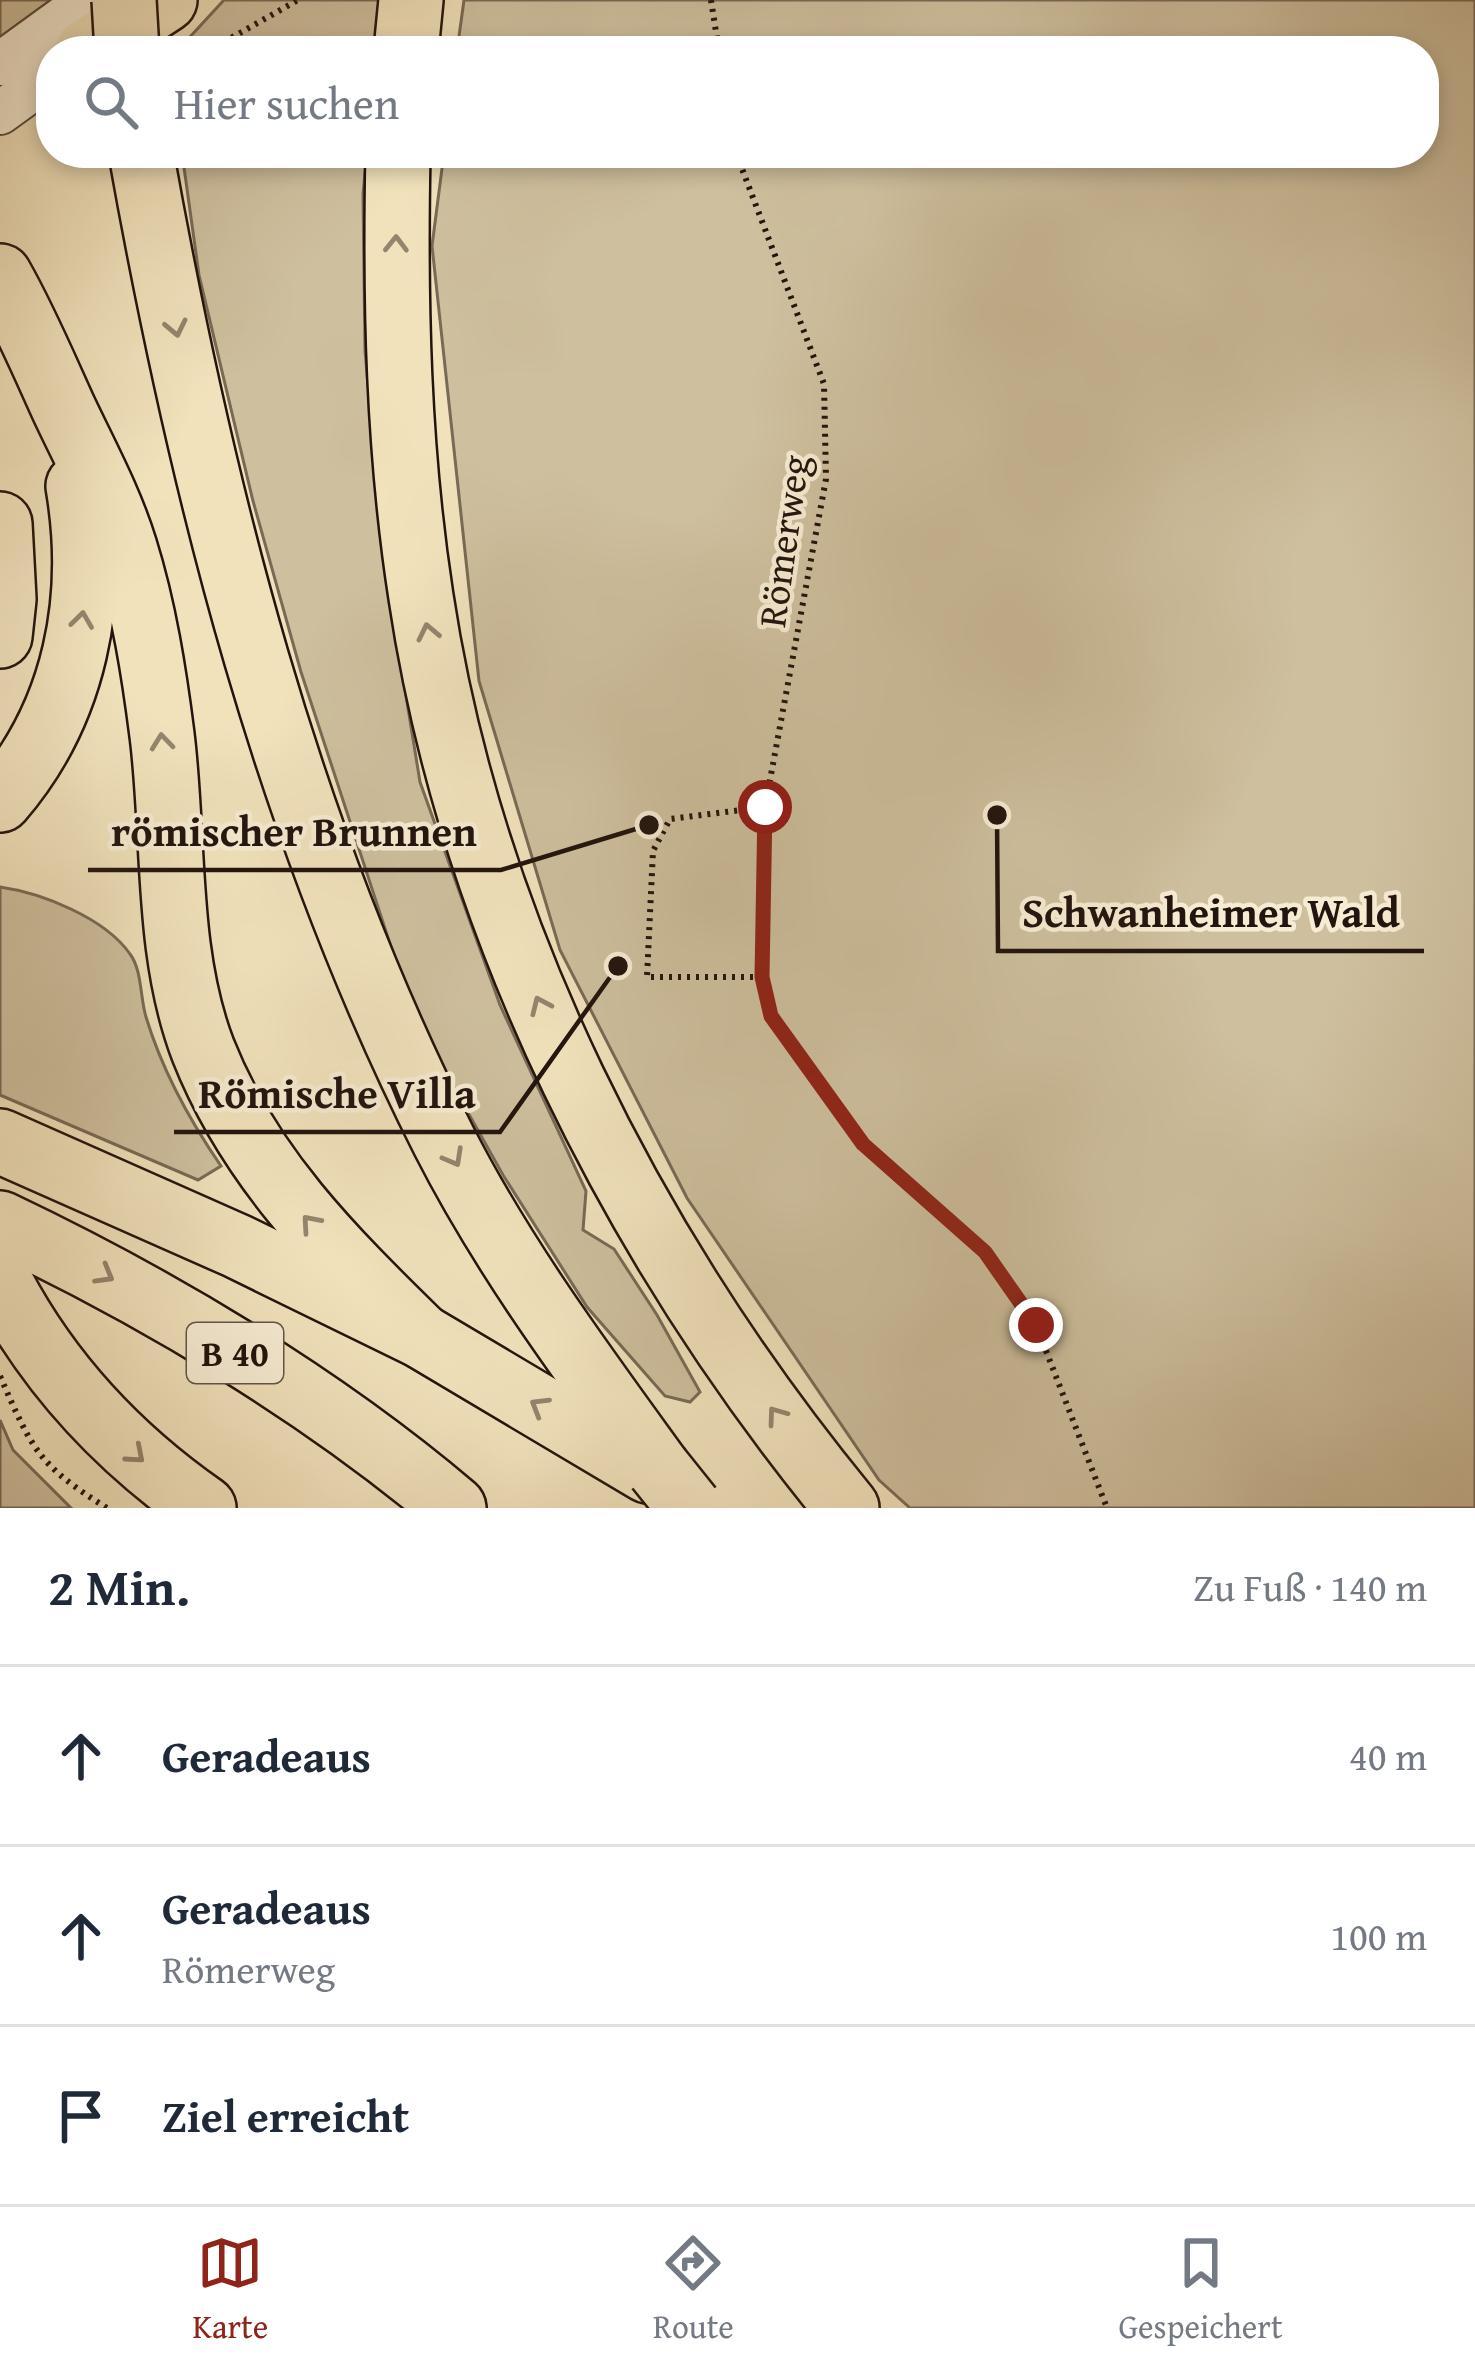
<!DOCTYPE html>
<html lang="de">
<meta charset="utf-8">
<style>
:root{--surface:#fff;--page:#f6f6f7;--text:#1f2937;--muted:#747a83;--line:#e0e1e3;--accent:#8f2418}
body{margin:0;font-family:"Gentium Book Plus",serif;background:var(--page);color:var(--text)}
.stop{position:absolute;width:36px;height:36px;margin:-27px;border:9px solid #8f2418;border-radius:50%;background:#fff}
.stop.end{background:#8f2418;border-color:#fff;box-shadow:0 3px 12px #0008}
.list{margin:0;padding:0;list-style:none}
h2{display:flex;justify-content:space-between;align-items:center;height:156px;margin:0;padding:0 48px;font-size:51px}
h2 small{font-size:39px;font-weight:400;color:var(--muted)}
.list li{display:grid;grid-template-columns:78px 1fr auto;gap:36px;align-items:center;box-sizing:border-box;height:180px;padding:0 48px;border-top:3px solid var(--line)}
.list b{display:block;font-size:45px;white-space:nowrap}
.list p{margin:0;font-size:39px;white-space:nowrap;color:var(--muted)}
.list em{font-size:39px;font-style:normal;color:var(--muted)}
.icon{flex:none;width:66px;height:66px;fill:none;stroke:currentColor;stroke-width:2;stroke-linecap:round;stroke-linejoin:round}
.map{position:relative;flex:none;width:1475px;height:1508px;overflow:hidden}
.search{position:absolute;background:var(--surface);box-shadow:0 6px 18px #0003;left:36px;right:36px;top:36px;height:132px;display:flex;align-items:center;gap:30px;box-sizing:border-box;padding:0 42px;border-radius:48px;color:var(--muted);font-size:45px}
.sheet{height:696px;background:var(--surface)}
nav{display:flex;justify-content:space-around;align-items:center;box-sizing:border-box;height:168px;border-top:3px solid var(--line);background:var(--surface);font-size:33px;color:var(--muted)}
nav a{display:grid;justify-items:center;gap:6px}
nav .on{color:var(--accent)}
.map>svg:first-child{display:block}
</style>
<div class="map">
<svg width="1475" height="1508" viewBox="0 0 1475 1508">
<rect width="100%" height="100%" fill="#f1e2bc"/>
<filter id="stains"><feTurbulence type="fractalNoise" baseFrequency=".00167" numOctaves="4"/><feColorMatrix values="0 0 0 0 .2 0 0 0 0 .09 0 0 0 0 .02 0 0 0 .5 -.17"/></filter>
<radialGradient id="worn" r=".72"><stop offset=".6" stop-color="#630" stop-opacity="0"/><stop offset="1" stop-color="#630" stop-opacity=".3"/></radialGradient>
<g fill="#cebf9e" stroke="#786a56" stroke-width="3">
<path d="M0,0H51L0,37Z"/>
<path d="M224,0H383L376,51H177Z"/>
<path d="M464,0H1475V1508H910L879,1480L687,1198L560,950L479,681L432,246L444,153H1424V51H457Z"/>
<path d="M182,153H367L363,194L365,351L383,554L420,782L500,1005L586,1191L583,1230L614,1249L657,1315L700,1392L690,1402L665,1396L587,1307L503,1175L434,1052L395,959L301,672L253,501L199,275Z"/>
<path d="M0,887C42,893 105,918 130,954C142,970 140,997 146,1017C162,1070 190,1121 221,1166L198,1180L0,1095Z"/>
<path d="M0,1420L13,1450L71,1508H0Z"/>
</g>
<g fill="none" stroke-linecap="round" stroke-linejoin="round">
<g stroke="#56483a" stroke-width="46">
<g id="minor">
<path d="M0,64L88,0"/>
<path d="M0,113L51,76"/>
</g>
</g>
<g stroke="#22140e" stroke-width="68">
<g id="highway">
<path d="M87,51L165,0"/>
<path d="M406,51L411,0"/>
<path d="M141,153C202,493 287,831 444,1141C503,1257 582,1363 658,1468"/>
<path d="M398,153C395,302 398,449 421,597C471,929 635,1250 847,1508"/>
<path d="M0,276C24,318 43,363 63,407C85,454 110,499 125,548C144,609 154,672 162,735C175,838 165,951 203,1050C249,1167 333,1250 421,1336"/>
<path d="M0,524L4,599L0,636"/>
<path d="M0,800C76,712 97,598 78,486"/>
<path d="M0,1141L237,1246L421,1336L648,1471"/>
<path d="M0,1223C158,1298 321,1395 454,1508"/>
<path d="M0,1281C49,1375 118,1448 204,1508"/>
</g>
</g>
<g stroke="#22140e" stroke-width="6" stroke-dasharray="3 6" stroke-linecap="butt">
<path d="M711,0L719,51"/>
<path d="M208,51L298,0"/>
<path d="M736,153L824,384L826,479L765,807L762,977L771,1016L863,1144L985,1252L1036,1325L1107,1508"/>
<path d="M762,977H647L653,851L670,819L765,807"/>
<path d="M0,1376C32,1449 38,1465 107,1508"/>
</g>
<use href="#minor" stroke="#f6ecd3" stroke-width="42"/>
<use href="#highway" stroke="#f1e2bc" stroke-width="63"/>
<g stroke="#22140e" stroke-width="68" stroke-linecap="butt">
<g id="highway-bridge">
<path d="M124,0L127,51"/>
<path d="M658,1468L690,1508"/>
</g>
</g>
<use href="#highway-bridge" stroke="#f1e2bc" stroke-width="63"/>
</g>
<defs><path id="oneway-chevron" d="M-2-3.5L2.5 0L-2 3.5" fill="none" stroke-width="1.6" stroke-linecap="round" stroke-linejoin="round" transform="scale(3)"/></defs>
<g stroke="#94856e">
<use href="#oneway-chevron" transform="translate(396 244) rotate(-89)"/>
<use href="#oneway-chevron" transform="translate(176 328) rotate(78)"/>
<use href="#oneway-chevron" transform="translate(82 620) rotate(-82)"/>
<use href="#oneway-chevron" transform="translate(428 632) rotate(-102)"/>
<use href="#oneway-chevron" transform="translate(162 742) rotate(-96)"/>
<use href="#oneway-chevron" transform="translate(540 1005) rotate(-114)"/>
<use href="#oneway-chevron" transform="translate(454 1158) rotate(61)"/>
<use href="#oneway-chevron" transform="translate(310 1223) rotate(-131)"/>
<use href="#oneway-chevron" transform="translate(105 1275) rotate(30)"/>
<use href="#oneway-chevron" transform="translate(539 1406) rotate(-149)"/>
<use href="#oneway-chevron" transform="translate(776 1415) rotate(-126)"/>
<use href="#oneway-chevron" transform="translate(136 1455) rotate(41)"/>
</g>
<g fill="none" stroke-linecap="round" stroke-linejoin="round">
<path stroke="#8f2418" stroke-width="15" d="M765,807L762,977L771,1016L863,1144L985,1252L1036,1325"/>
</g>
<g text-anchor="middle" stroke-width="9" stroke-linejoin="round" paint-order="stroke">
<rect fill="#f6ecd3" stroke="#625549" stroke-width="3" x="187" y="1323" width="96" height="60" rx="9"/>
<g font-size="36" font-weight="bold" fill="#22140e">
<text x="235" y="1366">B 40</text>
</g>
<g font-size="39" fill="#22140e" stroke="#f6ecd3">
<text transform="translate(783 541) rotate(-82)" y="14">Römerweg</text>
</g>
</g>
<path fill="none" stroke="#22140e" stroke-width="4.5" d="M649 825L501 870H88M997 815L998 951H1424M618 966L500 1132H174"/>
<g fill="#22140e" stroke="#f6ecd3" stroke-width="4.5">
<circle cx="649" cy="825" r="12"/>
<circle cx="997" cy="815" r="12"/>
<circle cx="618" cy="966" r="12"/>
</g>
<g font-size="42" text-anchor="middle" font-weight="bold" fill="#22140e" stroke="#f6ecd3" stroke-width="9" stroke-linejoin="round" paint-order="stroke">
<text x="294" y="846">römischer Brunnen</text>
<text x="1211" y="927">Schwanheimer Wald</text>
<text x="337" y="1108">Römische Villa</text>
</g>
<rect width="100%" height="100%" filter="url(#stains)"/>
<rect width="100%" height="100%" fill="url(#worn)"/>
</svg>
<div class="stop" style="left:765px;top:807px"></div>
<div class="stop end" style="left:1036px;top:1325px"></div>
<div class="search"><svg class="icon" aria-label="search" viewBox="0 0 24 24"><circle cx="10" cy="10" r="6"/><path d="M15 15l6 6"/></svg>Hier suchen</div>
</div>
<section class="sheet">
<h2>2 Min.<small>Zu Fuß · 140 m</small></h2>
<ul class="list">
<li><svg class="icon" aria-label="ahead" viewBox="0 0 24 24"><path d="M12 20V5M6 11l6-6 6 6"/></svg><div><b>Geradeaus</b></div><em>40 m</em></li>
<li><svg class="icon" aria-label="ahead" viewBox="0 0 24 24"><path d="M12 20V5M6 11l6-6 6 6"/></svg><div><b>Geradeaus</b><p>Römerweg</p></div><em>100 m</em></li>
<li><svg class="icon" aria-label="arrive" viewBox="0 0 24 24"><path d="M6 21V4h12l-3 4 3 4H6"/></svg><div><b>Ziel erreicht</b></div></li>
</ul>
</section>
<nav>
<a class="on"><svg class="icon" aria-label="map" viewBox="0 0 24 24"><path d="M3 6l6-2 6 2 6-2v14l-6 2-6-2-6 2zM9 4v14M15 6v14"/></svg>Karte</a>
<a><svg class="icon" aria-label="directions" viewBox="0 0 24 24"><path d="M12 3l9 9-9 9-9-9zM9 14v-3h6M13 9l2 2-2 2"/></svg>Route</a>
<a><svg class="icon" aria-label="saved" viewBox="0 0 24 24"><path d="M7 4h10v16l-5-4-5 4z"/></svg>Gespeichert</a>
</nav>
